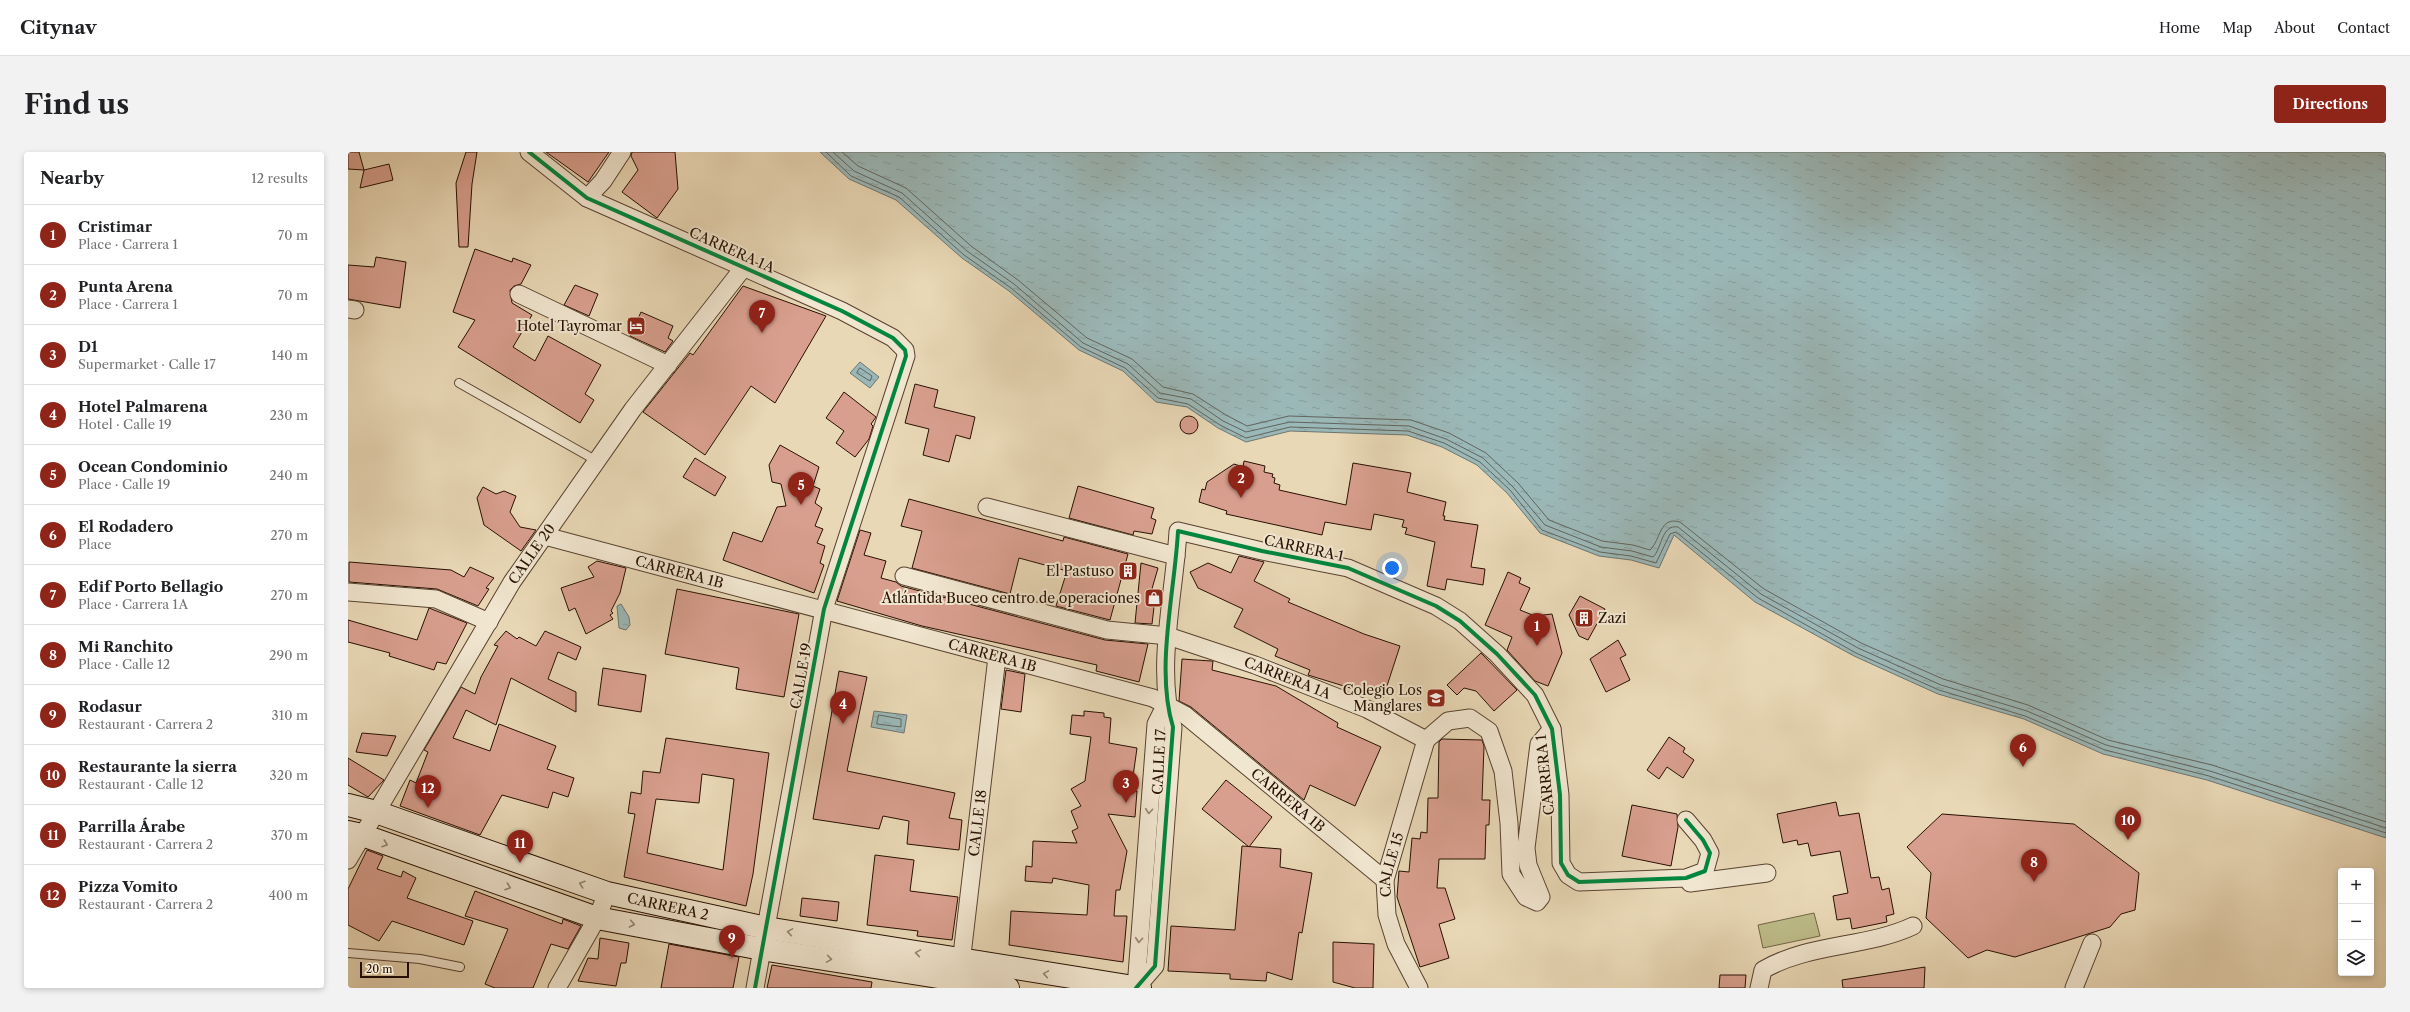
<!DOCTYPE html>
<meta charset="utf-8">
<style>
:root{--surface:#fff;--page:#f2f2f2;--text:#202124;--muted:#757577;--line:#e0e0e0;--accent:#8f2418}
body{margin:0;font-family:"Libre Caslon Text",serif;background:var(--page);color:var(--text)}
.controls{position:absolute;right:12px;bottom:12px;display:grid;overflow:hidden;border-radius:4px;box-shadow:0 2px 6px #0003}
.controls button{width:36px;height:36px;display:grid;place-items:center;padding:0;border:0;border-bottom:1px solid var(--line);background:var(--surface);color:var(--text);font:20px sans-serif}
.scale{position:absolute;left:12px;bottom:10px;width:49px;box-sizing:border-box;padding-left:4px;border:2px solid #271002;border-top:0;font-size:11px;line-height:14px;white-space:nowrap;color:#271002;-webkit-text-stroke:3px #f1e6d0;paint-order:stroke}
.you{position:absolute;left:1044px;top:416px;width:14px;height:14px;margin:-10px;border:3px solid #fff;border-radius:50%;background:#1a73e8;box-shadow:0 0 0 6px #1a73e833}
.badge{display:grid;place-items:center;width:26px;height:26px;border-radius:50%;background:var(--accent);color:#fff;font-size:13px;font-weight:700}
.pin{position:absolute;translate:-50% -33px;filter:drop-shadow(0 1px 2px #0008)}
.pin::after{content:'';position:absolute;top:21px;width:14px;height:12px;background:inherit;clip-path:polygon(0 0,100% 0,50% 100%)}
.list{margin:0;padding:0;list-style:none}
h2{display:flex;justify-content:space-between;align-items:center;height:52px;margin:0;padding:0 16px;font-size:17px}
h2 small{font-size:13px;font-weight:400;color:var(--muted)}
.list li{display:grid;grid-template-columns:26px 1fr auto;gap:12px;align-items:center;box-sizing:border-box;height:60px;padding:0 16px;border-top:1px solid var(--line)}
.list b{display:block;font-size:15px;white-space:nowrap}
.list p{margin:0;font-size:13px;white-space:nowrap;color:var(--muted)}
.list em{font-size:13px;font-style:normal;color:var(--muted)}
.icon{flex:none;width:22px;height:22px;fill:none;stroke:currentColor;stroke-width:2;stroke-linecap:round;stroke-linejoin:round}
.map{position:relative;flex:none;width:2038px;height:836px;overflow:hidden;border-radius:4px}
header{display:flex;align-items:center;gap:24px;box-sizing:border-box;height:56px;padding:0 20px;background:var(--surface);border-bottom:1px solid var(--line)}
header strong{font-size:19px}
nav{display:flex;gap:22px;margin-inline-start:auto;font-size:14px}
.intro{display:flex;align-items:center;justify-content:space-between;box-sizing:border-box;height:96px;padding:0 24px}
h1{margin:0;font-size:28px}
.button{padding:10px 18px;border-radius:4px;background:var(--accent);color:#fff;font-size:14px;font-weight:700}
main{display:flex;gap:24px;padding:0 24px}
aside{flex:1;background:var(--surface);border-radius:4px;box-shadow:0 2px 6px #0003}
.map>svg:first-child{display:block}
</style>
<header>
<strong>Citynav</strong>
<nav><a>Home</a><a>Map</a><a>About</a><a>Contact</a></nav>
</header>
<div class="intro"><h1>Find us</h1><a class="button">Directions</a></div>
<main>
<aside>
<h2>Nearby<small>12 results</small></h2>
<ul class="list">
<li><span class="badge">1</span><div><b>Cristimar</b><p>Place · Carrera 1</p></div><em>70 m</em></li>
<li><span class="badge">2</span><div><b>Punta Arena</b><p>Place · Carrera 1</p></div><em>70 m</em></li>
<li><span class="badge">3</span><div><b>D1</b><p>Supermarket · Calle 17</p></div><em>140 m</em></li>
<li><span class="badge">4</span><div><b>Hotel Palmarena</b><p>Hotel · Calle 19</p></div><em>230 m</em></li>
<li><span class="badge">5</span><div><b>Ocean Condominio</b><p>Place · Calle 19</p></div><em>240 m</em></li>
<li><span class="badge">6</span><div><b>El Rodadero</b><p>Place</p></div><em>270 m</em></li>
<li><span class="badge">7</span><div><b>Edif Porto Bellagio</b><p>Place · Carrera 1A</p></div><em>270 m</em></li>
<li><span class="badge">8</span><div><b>Mi Ranchito</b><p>Place · Calle 12</p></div><em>290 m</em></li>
<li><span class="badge">9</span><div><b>Rodasur</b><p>Restaurant · Carrera 2</p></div><em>310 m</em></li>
<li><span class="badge">10</span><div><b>Restaurante la sierra</b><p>Restaurant · Calle 12</p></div><em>320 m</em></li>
<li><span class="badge">11</span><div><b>Parrilla Árabe</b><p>Restaurant · Carrera 2</p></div><em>370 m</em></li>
<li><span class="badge">12</span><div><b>Pizza Vomito</b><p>Restaurant · Carrera 2</p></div><em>400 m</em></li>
</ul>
</aside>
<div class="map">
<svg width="2038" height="836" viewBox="0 0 2038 836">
<defs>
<pattern id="water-ripples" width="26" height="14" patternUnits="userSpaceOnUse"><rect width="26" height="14" fill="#9bb8b8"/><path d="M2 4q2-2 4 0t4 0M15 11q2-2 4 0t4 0" fill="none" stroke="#869d9d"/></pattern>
</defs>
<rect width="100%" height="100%" fill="#e9d8b6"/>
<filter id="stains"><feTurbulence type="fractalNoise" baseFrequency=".005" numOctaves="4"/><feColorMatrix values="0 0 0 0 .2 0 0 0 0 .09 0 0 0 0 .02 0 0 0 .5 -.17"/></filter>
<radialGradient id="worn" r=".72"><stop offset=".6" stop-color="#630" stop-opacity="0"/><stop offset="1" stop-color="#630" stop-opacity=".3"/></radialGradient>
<path fill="#bdbc89" stroke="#726646" d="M1466,761L1472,784L1415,796L1410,773Z"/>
<g fill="url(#water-ripples)" stroke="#6d756f">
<path d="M472,0H2038V686L1859,628L1755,602L1676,567L1590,542L1506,504L1407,450L1326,383L1311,416L1283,408L1251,404L1192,381L1159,341L1129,313L1094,295L1059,283L942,279L898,290L870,276L839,255L808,250L775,219L731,198L661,139L614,106L548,48L501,27Z"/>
<path d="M512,210L531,225L522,236L502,221Z"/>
<path d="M273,452L281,465L282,473L278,478L271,476L269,454Z"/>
<path d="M526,559L559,563L556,581L523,575Z"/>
</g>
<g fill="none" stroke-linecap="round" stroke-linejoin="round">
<g stroke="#61645d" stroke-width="1">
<path d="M478,0L503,24L551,45L616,103L663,136L733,195L777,216L810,246L840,252L872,273L898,286L942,275L1060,279L1096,291L1132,310L1162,338L1194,378L1252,400L1283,404L1308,411L1322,382L1328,380L1410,446L1508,501L1591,538L1677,564L1757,598L1861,624L2038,681"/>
<path d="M485,0L506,19L554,41L619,99L666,132L735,191L780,212L812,241L843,247L875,269L898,280L942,270L1061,274L1098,287L1135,306L1165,335L1197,373L1253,395L1284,399L1305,405C1314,397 1313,372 1330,375L1413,442L1510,496L1593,533L1679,559L1758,593L1862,619L2038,676"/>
<path d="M494,0L510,14L558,36L623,94L670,128L739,186L784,207L815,235L845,242L878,263L899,274L941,264L1063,268L1101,281L1138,301L1170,331L1201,368L1254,389L1285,393L1302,398C1313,388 1311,364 1332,370L1416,437L1513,491L1595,527L1680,553L1760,588L1864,613L2038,670"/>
<path d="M512,216L524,224L522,229L509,221Z"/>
<path d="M531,563L553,567V575L529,572Z"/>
</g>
</g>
<g fill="#d89f8e" stroke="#271002" fill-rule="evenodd">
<path d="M0,0H11L16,18L0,17Z"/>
<path d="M118,0H129L124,32L120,95H111L108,31Z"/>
<path d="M198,0H261L240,30Z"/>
<path d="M284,0H327L330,37L309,66L274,40L290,18L283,4Z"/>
<path d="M41,12L45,28L12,36L16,18Z"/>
<path d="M127,97L164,110L165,106L183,113L173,132L166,134L162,138L164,151L184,163L165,195L187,209L200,184L253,213L237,242L246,248L232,271L110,195L127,168L105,160Z"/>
<path d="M28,105L58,110L52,156L0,147V113L26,115Z"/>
<path d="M227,133L250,142L241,164L216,153Z"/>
<path d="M395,134L478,164L427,251L403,234L357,303L295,260L342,201L345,203Z"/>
<path d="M293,160L325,174L320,186L325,189L317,200L282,184Z"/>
<path d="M567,232L590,238L586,255L627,265L622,287L608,283L601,310L575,303L581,277L557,271Z"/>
<path d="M496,240L528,265L523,272L525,274L521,287L507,305L488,291L496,279L478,266Z"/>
<circle cx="841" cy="273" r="9"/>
<path d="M432,293L471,315L465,334L472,337L467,351L474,356L467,374L475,377L469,391L477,394L472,411L476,413L466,441L375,408L385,380L414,390L429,355L438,354L433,332L424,330L421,313Z"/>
<path d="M347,306L378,325L367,344L335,325Z"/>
<path d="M896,309L917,314L916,320L925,322L924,325L927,326L926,331L932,333L931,338L998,353L1005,311L1063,321L1059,340L1098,350L1095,364H1097L1096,368L1130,373L1123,415L1137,417L1135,433L1099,427L1097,438L1079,434L1087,390L1057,382L1059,376L1054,375L1056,368L1026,362L1023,378L977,370L974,383L878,362L879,359L851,350L854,337L857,338L859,330L886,312L895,315Z"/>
<path d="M730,334L806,356L803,366L808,368L804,382L786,379L785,383L721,366Z"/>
<path d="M135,335L148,342L156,339L168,344L162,360L172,375L188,378L173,399L136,373L129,346Z"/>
<path d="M561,347L715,389L716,385L780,402L762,468L708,454L719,419L671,406L662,442L564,416L574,379L553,374Z"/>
<path d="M512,378L523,381L516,403L538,409L533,426L548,430L553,434L757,488L800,492L791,530L748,519L749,513L574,474L489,449Z"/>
<path d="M891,404L916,410L906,429L942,447L940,450L1016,482L1052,494L1035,546L960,523L962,518L927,504L930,497L886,475L895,457L850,436L842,420L860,411L883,421Z"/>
<path d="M249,409L278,416L272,441L263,459L265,461L262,463L265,467L238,482L227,456L221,459L213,436L246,425L240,415Z"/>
<path d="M1,410L103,418L116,425L122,415L146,426L138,436L141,437L130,454L89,437L1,430Z"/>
<path d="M793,411L810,416L799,454L806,455L804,472L787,471Z"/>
<path d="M1160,420L1173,426L1171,431L1182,436L1172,458L1187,464L1204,462L1214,501L1200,534L1187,529L1159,498L1164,485L1137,473Z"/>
<path d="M329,437L451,462L436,545L388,537L391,516L317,502Z"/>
<path d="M1232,444L1257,457L1240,488L1231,484L1221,463Z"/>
<path d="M81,456L119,471L98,512L89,510L86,518L41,504L42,501L0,490V468L69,488Z"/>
<path d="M158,479L169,487L171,485L188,494L197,479L233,495L228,508L210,500L200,527L228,540V560L163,526L148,573L118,558L105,586L142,599L151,572L208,594L199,617L226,626L220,645L205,640L200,656L154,643L132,683L52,654L62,628L68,631L80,600L76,598L113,535L127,542L133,525L150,494L146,493Z"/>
<path d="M1270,488L1278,503L1272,506L1282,528L1258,540L1242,507Z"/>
<path d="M1133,501L1169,538L1146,559L1128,539L1116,536L1109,543L1099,533Z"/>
<path d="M834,507L863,509H865L864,518L928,534L990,571L989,575L1033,595L1007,654L962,633L956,648L843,555L831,549Z"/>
<path d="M255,516L298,523L293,560L250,553Z"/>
<path d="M658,518L677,522L673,560L653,557Z"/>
<path d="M491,519L519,525L499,619L607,641L601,666L614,668L611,698L559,692L561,669L535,664L531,677L465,667Z"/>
<path d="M736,559L756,561V565L763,566L761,591L789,596L783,639H789L787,665L760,662L779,699L772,738H768L766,764H779L775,810L661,793L663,759L739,763L741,733L705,726L704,731L677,729L678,714L684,715L685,689L729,691L724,679L730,676L723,659L733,654L723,637L737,629L743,585L722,582L724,563L736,564Z"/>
<path d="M14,581L48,584L39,604L8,600Z"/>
<path d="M1321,585L1337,596L1335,600L1346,608L1335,626L1319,615L1311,627L1299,618Z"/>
<path d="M318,586L421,601L405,722L398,754L276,725L287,662L280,661L283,640L293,642L295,619L312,621ZM354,622L386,627L375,718L299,701L308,647L351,651Z"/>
<path d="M1094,587L1134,588L1136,594L1134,648H1142L1141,673H1138L1137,707H1091L1089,736H1097L1107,767L1091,772L1101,806L1072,815L1049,745L1051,719L1061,720L1064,686L1072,687L1073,680L1079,681L1080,646H1090L1091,590Z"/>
<path d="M0,606L36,628L20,645L0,633Z"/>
<path d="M878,628L924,665L901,695L854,657Z"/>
<path d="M1488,650L1491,664L1511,661L1523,726L1531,725L1534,738L1541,736L1546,762L1538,764L1539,770L1504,777L1502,766L1489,768L1485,744L1500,741L1492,699L1463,704L1460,691L1450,693L1449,688L1435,691L1429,662Z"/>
<path d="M1284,653L1329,662L1330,675L1323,714L1274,704Z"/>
<path d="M1594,662L1726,672L1791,721L1787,758L1773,762L1762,775L1667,805L1639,798L1620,806L1578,766L1583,721L1559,695Z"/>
<path d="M894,694L933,697L932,715L964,721L954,781L951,780L944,828L919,820L918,829L882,827V822L820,819L823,774L887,778Z"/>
<path d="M19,698L35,704L29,717L53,725L55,719L68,726L59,746L125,769L116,793L44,769L31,789L0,773V737Z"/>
<path d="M527,703L566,708L562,739L610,745L604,788L569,784L570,779L519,773Z"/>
<path d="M127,739L214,772L215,767L233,774L220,797L203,792L185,836H147L137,832L160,777L117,764Z"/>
<path d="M454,746L491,750L489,769L452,764Z"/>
<path d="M252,786L281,791L278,811H273L268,834L230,829L240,806L250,807Z"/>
<path d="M985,790L1026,792L1025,836H1007L985,830Z"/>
<path d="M321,792L391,805L385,836H313Z"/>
<path d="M424,813L524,830L523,836H419Z"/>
<path d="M1577,815L1576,836H1495L1494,828Z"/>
<path d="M1372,823H1398L1397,836H1371Z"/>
</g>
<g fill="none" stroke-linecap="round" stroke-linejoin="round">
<g stroke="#58422f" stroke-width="10">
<g id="lane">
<path d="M111,231L249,309"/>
<path d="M0,801L72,807L112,815"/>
</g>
</g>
<g stroke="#58422f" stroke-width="19">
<g id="street">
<path d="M181,0L239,46L494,159L545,186L557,198L558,204L476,457L407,836"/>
<path d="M239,46L255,29L274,0"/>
<path d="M171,142L320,213"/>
<path d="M0,157L7,158"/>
<path d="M639,355L828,404"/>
<path id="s1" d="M197,384L805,546L837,563L1037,728"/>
<path id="s2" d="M556,424L759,478L820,484L907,513L1019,557L1078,588"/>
<path d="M0,440L88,447L141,470"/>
<path d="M1078,588L1100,569L1122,566L1141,579L1155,619L1161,671L1163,722L1178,745L1189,750L1193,745L1180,713L1178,696L1191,592L1204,577"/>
<path id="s3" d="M0,708L164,430L285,257L396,115"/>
<path d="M1342,731L1419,721"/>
<path id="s4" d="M612,820L649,505"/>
<path d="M209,836L249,766L259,741"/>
<path d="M788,836L807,814L825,575C807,517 827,439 830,379L914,399L1000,416L1088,454L1112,469L1149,502L1187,543L1204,577L1212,643L1213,711L1220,723L1231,730L1338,726L1357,719L1362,701L1355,688L1338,668"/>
<path d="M788,836L808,572L818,552"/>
<path id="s5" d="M1071,836L1048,792L1039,763L1037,728L1078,588"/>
<path d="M1411,836L1415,818C1461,791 1518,796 1565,774"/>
<path d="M1726,836L1744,791"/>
</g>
</g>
<g stroke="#271002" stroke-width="24">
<g id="secondary">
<path id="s6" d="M0,653L28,660L259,741L418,776L792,836"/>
<path d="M0,680L14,683L249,766L414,797L660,836"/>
</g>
</g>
<use href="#lane" stroke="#f1e6d0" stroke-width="8"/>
<use href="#street" stroke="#f1e6d0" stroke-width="17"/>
<use href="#secondary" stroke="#f1e6d0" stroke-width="22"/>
<g stroke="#f1e6d0" stroke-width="6">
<g id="cycleway">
<path d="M181,0L239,46L494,159L545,186L557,198L558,204L476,457L407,836"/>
<path d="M788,836L807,814L825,575C807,517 827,439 830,379L914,399L1000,416L1088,454L1112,469L1149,502L1187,543L1204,577L1212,643L1213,711L1220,723L1231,730L1338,726L1357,719L1362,701L1355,688L1338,668"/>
</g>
</g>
<use href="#cycleway" stroke="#00873e" stroke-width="4"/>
</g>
<defs><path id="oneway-chevron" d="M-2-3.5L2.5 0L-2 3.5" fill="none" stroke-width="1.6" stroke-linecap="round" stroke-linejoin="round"/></defs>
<g stroke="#968673">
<use href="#oneway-chevron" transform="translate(801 659) rotate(95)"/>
<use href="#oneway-chevron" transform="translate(37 692) rotate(19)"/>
<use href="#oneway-chevron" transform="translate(234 732) rotate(-161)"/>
<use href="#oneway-chevron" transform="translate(160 735) rotate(19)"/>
<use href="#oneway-chevron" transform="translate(284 772) rotate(11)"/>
<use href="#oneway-chevron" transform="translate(442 780) rotate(-171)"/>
<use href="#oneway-chevron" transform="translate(791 788) rotate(95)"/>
<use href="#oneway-chevron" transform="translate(570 801) rotate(-171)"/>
<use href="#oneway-chevron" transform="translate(481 807) rotate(9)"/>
<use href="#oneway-chevron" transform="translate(698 822) rotate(-171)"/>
</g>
<defs>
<g id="hotel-square" transform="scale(1)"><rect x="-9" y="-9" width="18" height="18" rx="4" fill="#8f2418" stroke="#f1e6d0"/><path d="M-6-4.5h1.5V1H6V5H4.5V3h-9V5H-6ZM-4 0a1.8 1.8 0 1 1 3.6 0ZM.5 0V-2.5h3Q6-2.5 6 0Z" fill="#fff"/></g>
<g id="building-square" transform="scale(1)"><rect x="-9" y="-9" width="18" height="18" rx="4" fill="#8f2418" stroke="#f1e6d0"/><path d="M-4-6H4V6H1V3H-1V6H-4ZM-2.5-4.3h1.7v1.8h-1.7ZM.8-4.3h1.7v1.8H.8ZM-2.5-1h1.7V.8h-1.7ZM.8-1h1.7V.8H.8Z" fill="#fff"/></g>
<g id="shop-square" transform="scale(1)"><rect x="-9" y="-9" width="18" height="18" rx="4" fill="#8f2418" stroke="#f1e6d0"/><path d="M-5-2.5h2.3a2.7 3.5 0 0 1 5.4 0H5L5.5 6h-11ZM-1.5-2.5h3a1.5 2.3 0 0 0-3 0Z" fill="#fff"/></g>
<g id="school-square" transform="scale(1)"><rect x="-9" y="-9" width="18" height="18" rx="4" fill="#8f2418" stroke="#f1e6d0"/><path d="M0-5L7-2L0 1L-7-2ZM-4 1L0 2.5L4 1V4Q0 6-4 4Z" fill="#fff"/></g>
</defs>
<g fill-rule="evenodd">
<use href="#hotel-square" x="288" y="174"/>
<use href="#building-square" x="780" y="419"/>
<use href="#shop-square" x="806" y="446"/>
<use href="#building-square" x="1236" y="466"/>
<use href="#school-square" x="1088" y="546"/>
</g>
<g text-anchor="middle" stroke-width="4" stroke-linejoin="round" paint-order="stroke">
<g font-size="14" fill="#271002" stroke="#f1e6d0">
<text transform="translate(384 98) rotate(24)" y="5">CARRERA 1A</text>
<text transform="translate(956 396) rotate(12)" y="5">CARRERA 1</text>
<text dy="5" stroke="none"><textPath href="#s3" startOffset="357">CALLE 20</textPath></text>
<text dy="5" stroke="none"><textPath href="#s1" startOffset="139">CARRERA 1B</textPath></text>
<text dy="5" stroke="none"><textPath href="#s1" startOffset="463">CARRERA 1B</textPath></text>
<text transform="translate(453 524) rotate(-80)" y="5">CALLE 19</text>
<text dy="5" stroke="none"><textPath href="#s2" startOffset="398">CARRERA 1A</textPath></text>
<text transform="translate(811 610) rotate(-87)" y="5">CALLE 17</text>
<text transform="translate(1197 623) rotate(-96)" y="5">CARRERA 1</text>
<text dy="5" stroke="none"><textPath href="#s1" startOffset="799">CARRERA 1B</textPath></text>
<text dy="5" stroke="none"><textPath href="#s4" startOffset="150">CALLE 18</textPath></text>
<text dy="5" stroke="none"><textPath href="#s5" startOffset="131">CALLE 15</textPath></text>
<text dy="5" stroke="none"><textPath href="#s6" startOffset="336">CARRERA 2</textPath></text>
</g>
<g font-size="14" fill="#271002" stroke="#f1e6d0" text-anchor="end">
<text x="274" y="179">Hotel Tayromar</text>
<text x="766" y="424">El Pastuso</text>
<text x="792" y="451">Atlántida Buceo centro de operaciones</text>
<text x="1250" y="471" text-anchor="start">Zazi</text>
<text x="1074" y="543">Colegio Los<tspan x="1074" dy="16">Manglares</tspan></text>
</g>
</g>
<rect width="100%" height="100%" filter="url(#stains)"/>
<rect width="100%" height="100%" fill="url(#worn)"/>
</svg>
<div class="controls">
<button>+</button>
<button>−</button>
<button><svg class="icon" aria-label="layers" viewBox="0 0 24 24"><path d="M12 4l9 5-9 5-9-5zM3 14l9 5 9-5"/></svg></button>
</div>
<div class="scale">20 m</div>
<div class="you"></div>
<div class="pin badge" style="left:1189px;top:494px">1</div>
<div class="pin badge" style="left:893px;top:346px">2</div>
<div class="pin badge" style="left:778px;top:651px">3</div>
<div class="pin badge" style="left:495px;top:572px">4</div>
<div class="pin badge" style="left:453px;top:353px">5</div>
<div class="pin badge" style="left:1675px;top:615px">6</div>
<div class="pin badge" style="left:414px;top:181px">7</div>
<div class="pin badge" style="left:1686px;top:730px">8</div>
<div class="pin badge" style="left:384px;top:806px">9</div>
<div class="pin badge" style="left:1780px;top:688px">10</div>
<div class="pin badge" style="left:172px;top:711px">11</div>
<div class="pin badge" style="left:80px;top:656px">12</div>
</div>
</main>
